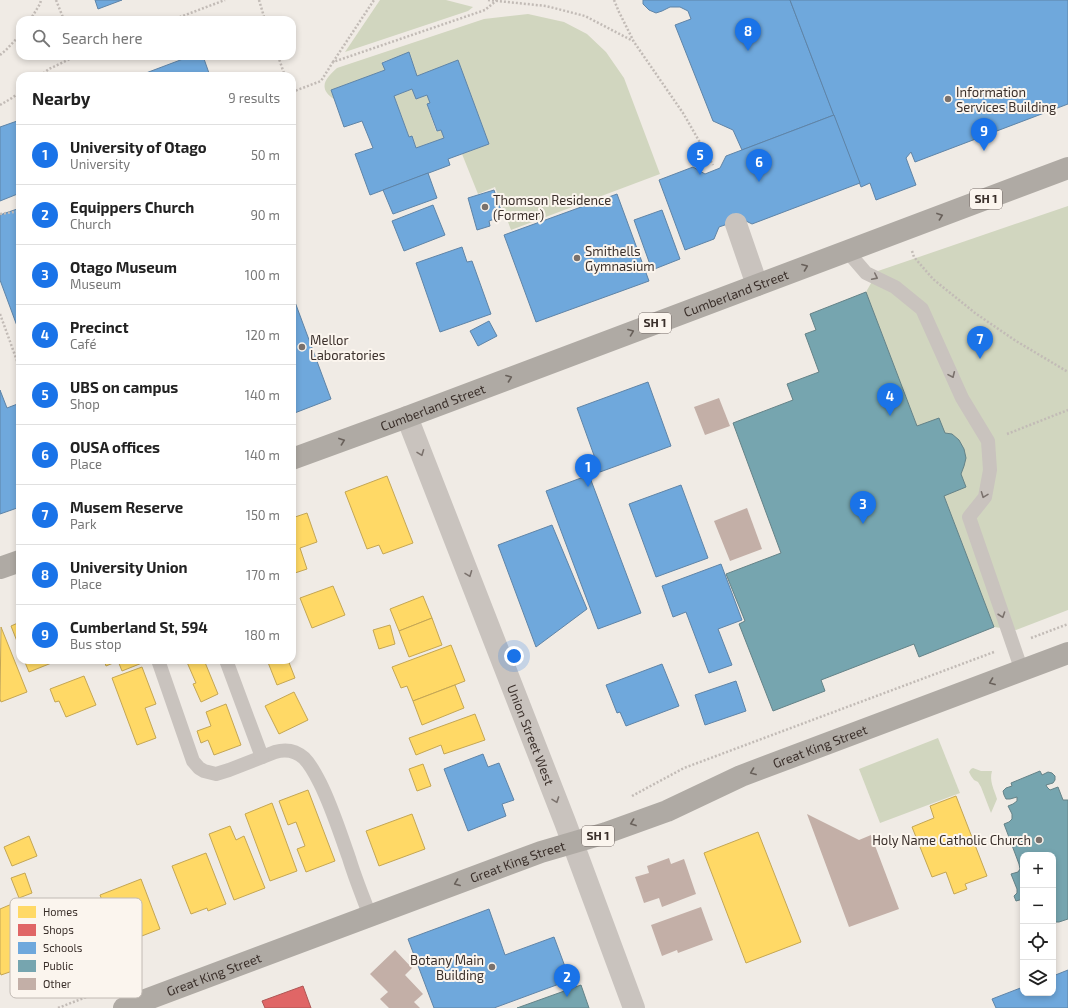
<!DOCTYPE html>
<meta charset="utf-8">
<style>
:root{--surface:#fff;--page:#f6f6f6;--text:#222;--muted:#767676;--line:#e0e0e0;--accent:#1a73e8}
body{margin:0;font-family:"Exo 2",sans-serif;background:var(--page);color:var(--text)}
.controls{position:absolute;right:12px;bottom:12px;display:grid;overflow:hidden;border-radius:8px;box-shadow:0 2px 6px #0003}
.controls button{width:36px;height:36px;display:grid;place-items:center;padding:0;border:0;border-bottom:1px solid var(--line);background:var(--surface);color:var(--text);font:20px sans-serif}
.you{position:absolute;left:514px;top:656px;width:14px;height:14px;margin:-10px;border:3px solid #fff;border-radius:50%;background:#1a73e8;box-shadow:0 0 0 6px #1a73e833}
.badge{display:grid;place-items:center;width:26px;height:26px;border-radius:50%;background:var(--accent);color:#fff;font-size:13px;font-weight:700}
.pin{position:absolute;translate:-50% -33px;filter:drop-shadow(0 1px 2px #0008)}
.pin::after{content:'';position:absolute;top:21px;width:14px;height:12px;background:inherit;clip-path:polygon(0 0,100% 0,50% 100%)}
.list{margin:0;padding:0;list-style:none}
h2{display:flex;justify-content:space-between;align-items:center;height:52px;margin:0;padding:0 16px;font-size:17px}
h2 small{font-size:13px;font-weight:400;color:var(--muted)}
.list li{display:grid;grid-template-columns:26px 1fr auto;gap:12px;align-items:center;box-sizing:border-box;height:60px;padding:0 16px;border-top:1px solid var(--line)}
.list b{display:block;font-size:15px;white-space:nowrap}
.list p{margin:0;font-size:13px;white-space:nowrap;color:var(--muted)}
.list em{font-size:13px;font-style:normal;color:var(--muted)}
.icon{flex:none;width:22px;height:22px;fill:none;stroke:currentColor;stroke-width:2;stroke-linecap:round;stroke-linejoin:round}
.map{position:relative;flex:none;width:1068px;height:1008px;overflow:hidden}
.search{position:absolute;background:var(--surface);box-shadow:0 2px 6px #0003;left:16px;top:16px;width:280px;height:44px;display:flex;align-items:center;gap:10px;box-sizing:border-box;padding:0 14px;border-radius:12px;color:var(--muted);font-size:15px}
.panel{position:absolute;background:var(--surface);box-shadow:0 2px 6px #0003;left:16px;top:72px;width:280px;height:592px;border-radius:12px}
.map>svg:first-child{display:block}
</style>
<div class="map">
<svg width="1068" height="1008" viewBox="0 0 1068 1008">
<rect width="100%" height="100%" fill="#f0ebe5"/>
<g fill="#d1d6bf">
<path d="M380,0H446L473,7L468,11L345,52Z"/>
<path d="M528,14L564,22L587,34L606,52L624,78L660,174L511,230L495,187L478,194L462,154L489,144L458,61L417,76L409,53L382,62L385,70L331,90L334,99C317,88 326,78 337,68L484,19Z"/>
<path d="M412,89L416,99L427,95L430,103L427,105L436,131L441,130L444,138L416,148L412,136L409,137L394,96Z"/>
<path d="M1068,206V610L1016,630L994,627L866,292L878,271Z"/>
<path d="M938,738L960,793L880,823L859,769Z"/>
<path d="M973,768L981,771H992C989,781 994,789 997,799L991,813L981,787L978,782L974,780L971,776L969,772L971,769Z"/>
</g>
<g fill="#ffd966" stroke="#c4a654">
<path d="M387,476L413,543L383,554L379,545L367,549L345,492Z"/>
<path d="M307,513L317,542L300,548L307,569L292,574V518Z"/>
<path d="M333,586L345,615L312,628L300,598Z"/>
<path d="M423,596L432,618L399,631L390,609Z"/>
<path d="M432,618L442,645L409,657L399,631Z"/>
<path d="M20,622V649L11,626Z"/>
<path d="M390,625L395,644L379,649L373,630Z"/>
<path d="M1,627L27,692L1,702L0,699Z"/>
<path d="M451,645L465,681L413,701L407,686L401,688L392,667Z"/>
<path d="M24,660H59L29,672Z"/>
<path d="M104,660H141L142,663L122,671L118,661L106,666Z"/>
<path d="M186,660H204L218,694L201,702L193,684L196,683Z"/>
<path d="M267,660H288L295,678L277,685Z"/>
<path d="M142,667L156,704L145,708L156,738L137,745L112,678Z"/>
<path d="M84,676L96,705L66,717L59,701L55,702L50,689Z"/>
<path d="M455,685L464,708L422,725L413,701Z"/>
<path d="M294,692L308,720L279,734L265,706Z"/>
<path d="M226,704L241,745L214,755L208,740L201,743L197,731L211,726L206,712Z"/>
<path d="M475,714L485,740L444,754L441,745L416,755L409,738Z"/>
<path d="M423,764L431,786L417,791L409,769Z"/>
<path d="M308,790L335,861L306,872L297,849L305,846L296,822L288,825L279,801Z"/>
<path d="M956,796L987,876L965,884L967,889L954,894L946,872L932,877L912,827L934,818L930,806Z"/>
<path d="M272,803L297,871L270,881L245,814Z"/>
<path d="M412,814L425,849L379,866L366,831Z"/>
<path d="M230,826L236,840L244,836L265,888L234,900L209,834Z"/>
<path d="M758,832L801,942L746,963L704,853Z"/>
<path d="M29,836L37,856L12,866L4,847Z"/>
<path d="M206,853L226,904L208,911L207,908L191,914L172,866Z"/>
<path d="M25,873L32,893L19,898L11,878Z"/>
<path d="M141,879L160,929L134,939L131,930L115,936L100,895Z"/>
<path d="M19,901L40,957L26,962L27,966L1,975L0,972V909Z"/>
</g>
<path fill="#e06666" stroke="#ae5654" d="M303,986L311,1008H265L262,1001Z"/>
<g fill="#6fa8dc" stroke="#5f84a7" fill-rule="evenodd">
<path d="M95,0H122L98,9Z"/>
<path d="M643,0H790L834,115L742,150L733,130L713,121L675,25L691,19L688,11L680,7H670L662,11L656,13L649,10L643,4Z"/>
<path d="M790,0H1068V104L915,162L911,152L906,158L916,185L876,200L870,183L861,187Z"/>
<path d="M409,52L417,76L458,60L489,144L448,159L450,165L370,195L355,154L373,148L362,121L344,127L331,90L385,70L382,63ZM412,89L416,99L427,95L430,103L427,104L437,131L441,130L444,138L416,148L412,136L409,137L394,96Z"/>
<path d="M191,56H203L210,76H138Z"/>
<path d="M834,115L860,183L752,224L742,219L719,227L714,239L685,250L659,180L693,167L705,174L720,168L726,156Z"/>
<path d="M20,120V193L0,201V127Z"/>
<path d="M428,173L437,198L393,214L383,190Z"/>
<path d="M494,190L503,216L489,221L490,226L477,230L468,198Z"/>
<path d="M617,194L649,281L536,322L504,235Z"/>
<path d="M433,205L445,235L404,251L392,221Z"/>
<path d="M20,208V334L0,280V215Z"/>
<path d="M662,210L680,259L652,270L634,220Z"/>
<path d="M462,247L467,262L472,261L491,314L440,332L416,263Z"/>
<path d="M292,294L331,399L292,414Z"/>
<path d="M489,321L497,336L478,346L470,331Z"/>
<path d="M648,382L671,446L600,472L577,408Z"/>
<path d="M0,390L7,408L20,403V507L0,514Z"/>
<path d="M589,475L641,613L598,629L546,491Z"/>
<path d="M681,485L708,558L656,577L629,504Z"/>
<path d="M552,525L587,609L536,647L498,545Z"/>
<path d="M721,564L742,620L718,629L732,665L709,673L686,612L673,617L662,586Z"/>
<path d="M662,664L679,706L626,726L620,712L617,713L606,685Z"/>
<path d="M736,681L746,711L705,725L695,695Z"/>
<path d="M483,754L488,767L499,763L514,800L502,804L506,816L468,831L444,769Z"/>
<path d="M489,909L505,955L554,937L570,980L494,1008H434L408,939Z"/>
<path d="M1068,970V1008H996L992,999L1023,987V993H1053V976Z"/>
</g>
<g fill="#76a5af" stroke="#648287">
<path d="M866,292L917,426L939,418L945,433L952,434L959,440L964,449L966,458L964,466L961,474L966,487L944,496L994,627L919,657L914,644L821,680L825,691L773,711L739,624L745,621L726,574L781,553L733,423L793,400L787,384L819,372L805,334L816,330L810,314Z"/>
<path d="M1040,771L1042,775L1048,772L1052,773L1055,776V780L1053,783L1046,785L1047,787L1050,790L1058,787L1063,800H1068V919L1059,922H1053V855H1023V899L1016,901L1014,896L1017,893V889L1011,874L1018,872L1020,869L1019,864L1004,824L1009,822L1012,819V814L1008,806L1013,804L1017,801V797L1010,799H1006L1004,795L1003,791L1006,788L1012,786L1011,783Z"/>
<path d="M581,985L589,1008H517Z"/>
</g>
<g fill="#c3afa7">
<path d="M719,398L730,426L705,435L694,407Z"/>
<path d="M747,508L762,549L730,561L714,521Z"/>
<path d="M807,814L859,840L871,835L899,909L849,927Z"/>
<path d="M669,858L671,864L684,859L696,894L662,907L659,898L644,903L635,877L649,873L647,866Z"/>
<path d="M701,907L713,940L678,953L677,950L662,956L651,925Z"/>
<path d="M395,950L412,968L405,975L423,994L414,1002L420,1008H389L380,999L388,992L370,974Z"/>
</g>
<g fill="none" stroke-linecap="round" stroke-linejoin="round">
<g stroke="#c2bbb6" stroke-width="2.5" stroke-dasharray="2 2" stroke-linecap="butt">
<path d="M56,0L64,20"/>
<path d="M259,0L265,20"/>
<path d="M488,0L546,6L585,16L633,41"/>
<path d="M614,0L619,12L634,42L683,113L713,165"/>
<path d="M30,20L40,4L41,0"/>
<path d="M172,20L225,0"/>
<path d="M0,55L6,50L20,35"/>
<path d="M278,56L285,76"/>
<path d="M333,62L374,0"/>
<path d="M40,76L49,69L76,56"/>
<path d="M292,92L321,81L333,62L485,10L497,0"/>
<path d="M0,105L12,98L20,92"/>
<path d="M0,214L20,211"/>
<path d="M912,251L914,257L933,279L975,313L1016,341L1068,372"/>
<path d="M0,314L20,369"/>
<path d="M1007,434L1068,410"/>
<path d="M1031,638L1068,624"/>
<path d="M632,796L684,768L994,652"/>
<path d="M58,1008L107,989"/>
</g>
<g stroke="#c9c3be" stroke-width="14">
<path d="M847,251L866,273L895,287L922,309L962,398L988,441L990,470L985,497L969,517L1022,671"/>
<path d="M158,660L193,761L199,768L204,771L216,774L229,770L275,752C285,749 295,750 304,758C311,765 316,775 320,783C332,807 340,833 349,858C355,878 363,897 370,916"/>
<path d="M226,660L262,757"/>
</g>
<g stroke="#c9c3be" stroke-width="22">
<path d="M736,224L757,285"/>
<path id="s1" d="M407,417L565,822L634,1008"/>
</g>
<g stroke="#afaaa4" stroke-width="22">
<path id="s2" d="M292,459L407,417L1068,168"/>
<path d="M0,568L20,561"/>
<path id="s3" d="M124,1008L541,852L606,833L667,811L741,776L1068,653"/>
</g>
</g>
<defs><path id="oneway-chevron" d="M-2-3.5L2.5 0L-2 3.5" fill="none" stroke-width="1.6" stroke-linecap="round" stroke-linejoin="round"/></defs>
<g stroke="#69615b">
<use href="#oneway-chevron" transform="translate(940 216) rotate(-20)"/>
<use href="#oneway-chevron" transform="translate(805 267) rotate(-21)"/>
<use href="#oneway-chevron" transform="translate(631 332) rotate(-21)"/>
<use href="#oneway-chevron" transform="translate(509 378) rotate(-21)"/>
<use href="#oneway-chevron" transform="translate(342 441) rotate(-20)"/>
<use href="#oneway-chevron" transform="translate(992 682) rotate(159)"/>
<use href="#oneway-chevron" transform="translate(753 772) rotate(159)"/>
<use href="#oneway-chevron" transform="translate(633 823) rotate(160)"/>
<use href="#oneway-chevron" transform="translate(457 883) rotate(159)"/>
</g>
<g stroke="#7b726d">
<use href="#oneway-chevron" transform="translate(875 277) rotate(26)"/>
<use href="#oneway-chevron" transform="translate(952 375) rotate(66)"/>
<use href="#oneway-chevron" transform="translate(421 453) rotate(69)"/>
<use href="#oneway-chevron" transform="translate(984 495) rotate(111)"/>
<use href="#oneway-chevron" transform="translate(469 574) rotate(69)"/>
<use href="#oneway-chevron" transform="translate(1002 615) rotate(71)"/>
<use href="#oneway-chevron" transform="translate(556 800) rotate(70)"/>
</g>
<g fill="#7a716c" stroke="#fbf5ee" stroke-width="1.5">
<circle cx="948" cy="99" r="4"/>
<circle cx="485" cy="207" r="4"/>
<circle cx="577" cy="258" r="4"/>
<circle cx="302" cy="347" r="4"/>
<circle cx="1039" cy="840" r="4"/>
<circle cx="492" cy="967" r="4"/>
</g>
<g text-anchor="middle" stroke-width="4" stroke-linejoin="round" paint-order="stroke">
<g fill="#fbf5ee" stroke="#756b66" stroke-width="1">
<rect x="970" y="189" width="32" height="20" rx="3"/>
<rect x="639" y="313" width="32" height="20" rx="3"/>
<rect x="582" y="826" width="32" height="20" rx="3"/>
</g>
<g font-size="12" font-weight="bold" fill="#3b302b">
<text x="986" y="203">SH 1</text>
<text x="655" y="327">SH 1</text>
<text x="598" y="840">SH 1</text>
</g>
<g font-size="13" fill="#3b302b" stroke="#fbf5ee" text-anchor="start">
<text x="956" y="97">Information<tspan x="956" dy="15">Services Building</tspan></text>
<text x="493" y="205">Thomson Residence<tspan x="493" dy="15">(Former)</tspan></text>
<text x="585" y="256">Smithells<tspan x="585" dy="15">Gymnasium</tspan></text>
<text x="310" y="345">Mellor<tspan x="310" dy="15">Laboratories</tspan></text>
<text x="1031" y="845" text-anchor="end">Holy Name Catholic Church</text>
<text x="484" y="965" text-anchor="end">Botany Main<tspan x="484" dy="15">Building</tspan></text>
</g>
<g font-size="13" fill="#3b302b" stroke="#fbf5ee">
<text dy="5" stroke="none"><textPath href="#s2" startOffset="474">Cumberland Street</textPath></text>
<text dy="5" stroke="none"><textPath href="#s2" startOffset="150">Cumberland Street</textPath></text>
<text dy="5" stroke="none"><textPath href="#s1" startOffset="341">Union Street West</textPath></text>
<text dy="5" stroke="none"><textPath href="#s3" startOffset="744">Great King Street</textPath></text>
<text dy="5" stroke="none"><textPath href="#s3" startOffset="420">Great King Street</textPath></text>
<text dy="5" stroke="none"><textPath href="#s3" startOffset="96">Great King Street</textPath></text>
</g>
</g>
<rect x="10" y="898" width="132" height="100" rx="6" fill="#fbf5ee" stroke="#c1bab4" stroke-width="1"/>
<rect x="18" y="906" width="18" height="12" fill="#ffd966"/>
<rect x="18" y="924" width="18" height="12" fill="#e06666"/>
<rect x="18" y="942" width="18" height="12" fill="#6fa8dc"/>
<rect x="18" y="960" width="18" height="12" fill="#76a5af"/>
<rect x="18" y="978" width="18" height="12" fill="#c3afa7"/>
<g font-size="11" fill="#3b302b">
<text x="43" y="916">Homes</text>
<text x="43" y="934">Shops</text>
<text x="43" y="952">Schools</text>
<text x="43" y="970">Public</text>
<text x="43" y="988">Other</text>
</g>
</svg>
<div class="controls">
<button>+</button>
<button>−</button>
<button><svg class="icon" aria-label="locate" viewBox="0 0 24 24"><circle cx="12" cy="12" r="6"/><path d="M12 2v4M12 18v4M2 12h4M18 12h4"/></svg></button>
<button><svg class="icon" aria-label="layers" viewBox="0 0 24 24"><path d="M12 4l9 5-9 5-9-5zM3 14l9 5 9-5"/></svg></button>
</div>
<div class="you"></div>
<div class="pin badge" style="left:588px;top:487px">1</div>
<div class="pin badge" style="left:567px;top:997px">2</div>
<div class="pin badge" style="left:863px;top:524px">3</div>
<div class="pin badge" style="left:890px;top:416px">4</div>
<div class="pin badge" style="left:700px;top:175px">5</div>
<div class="pin badge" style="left:759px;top:182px">6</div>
<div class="pin badge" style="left:980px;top:359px">7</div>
<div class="pin badge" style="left:748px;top:51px">8</div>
<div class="pin badge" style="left:984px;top:151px">9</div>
<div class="search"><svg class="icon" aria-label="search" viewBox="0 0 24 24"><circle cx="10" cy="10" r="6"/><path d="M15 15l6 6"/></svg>Search here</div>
<section class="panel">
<h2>Nearby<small>9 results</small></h2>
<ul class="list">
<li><span class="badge">1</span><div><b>University of Otago</b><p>University</p></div><em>50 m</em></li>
<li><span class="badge">2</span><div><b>Equippers Church</b><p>Church</p></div><em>90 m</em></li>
<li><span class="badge">3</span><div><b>Otago Museum</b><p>Museum</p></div><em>100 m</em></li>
<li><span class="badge">4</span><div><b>Precinct</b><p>Café</p></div><em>120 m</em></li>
<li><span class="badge">5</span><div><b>UBS on campus</b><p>Shop</p></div><em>140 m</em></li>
<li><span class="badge">6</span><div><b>OUSA offices</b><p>Place</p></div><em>140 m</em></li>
<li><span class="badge">7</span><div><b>Musem Reserve</b><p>Park</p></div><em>150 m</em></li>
<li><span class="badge">8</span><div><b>University Union</b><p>Place</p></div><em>170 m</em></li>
<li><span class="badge">9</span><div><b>Cumberland St, 594</b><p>Bus stop</p></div><em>180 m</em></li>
</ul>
</section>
</div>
